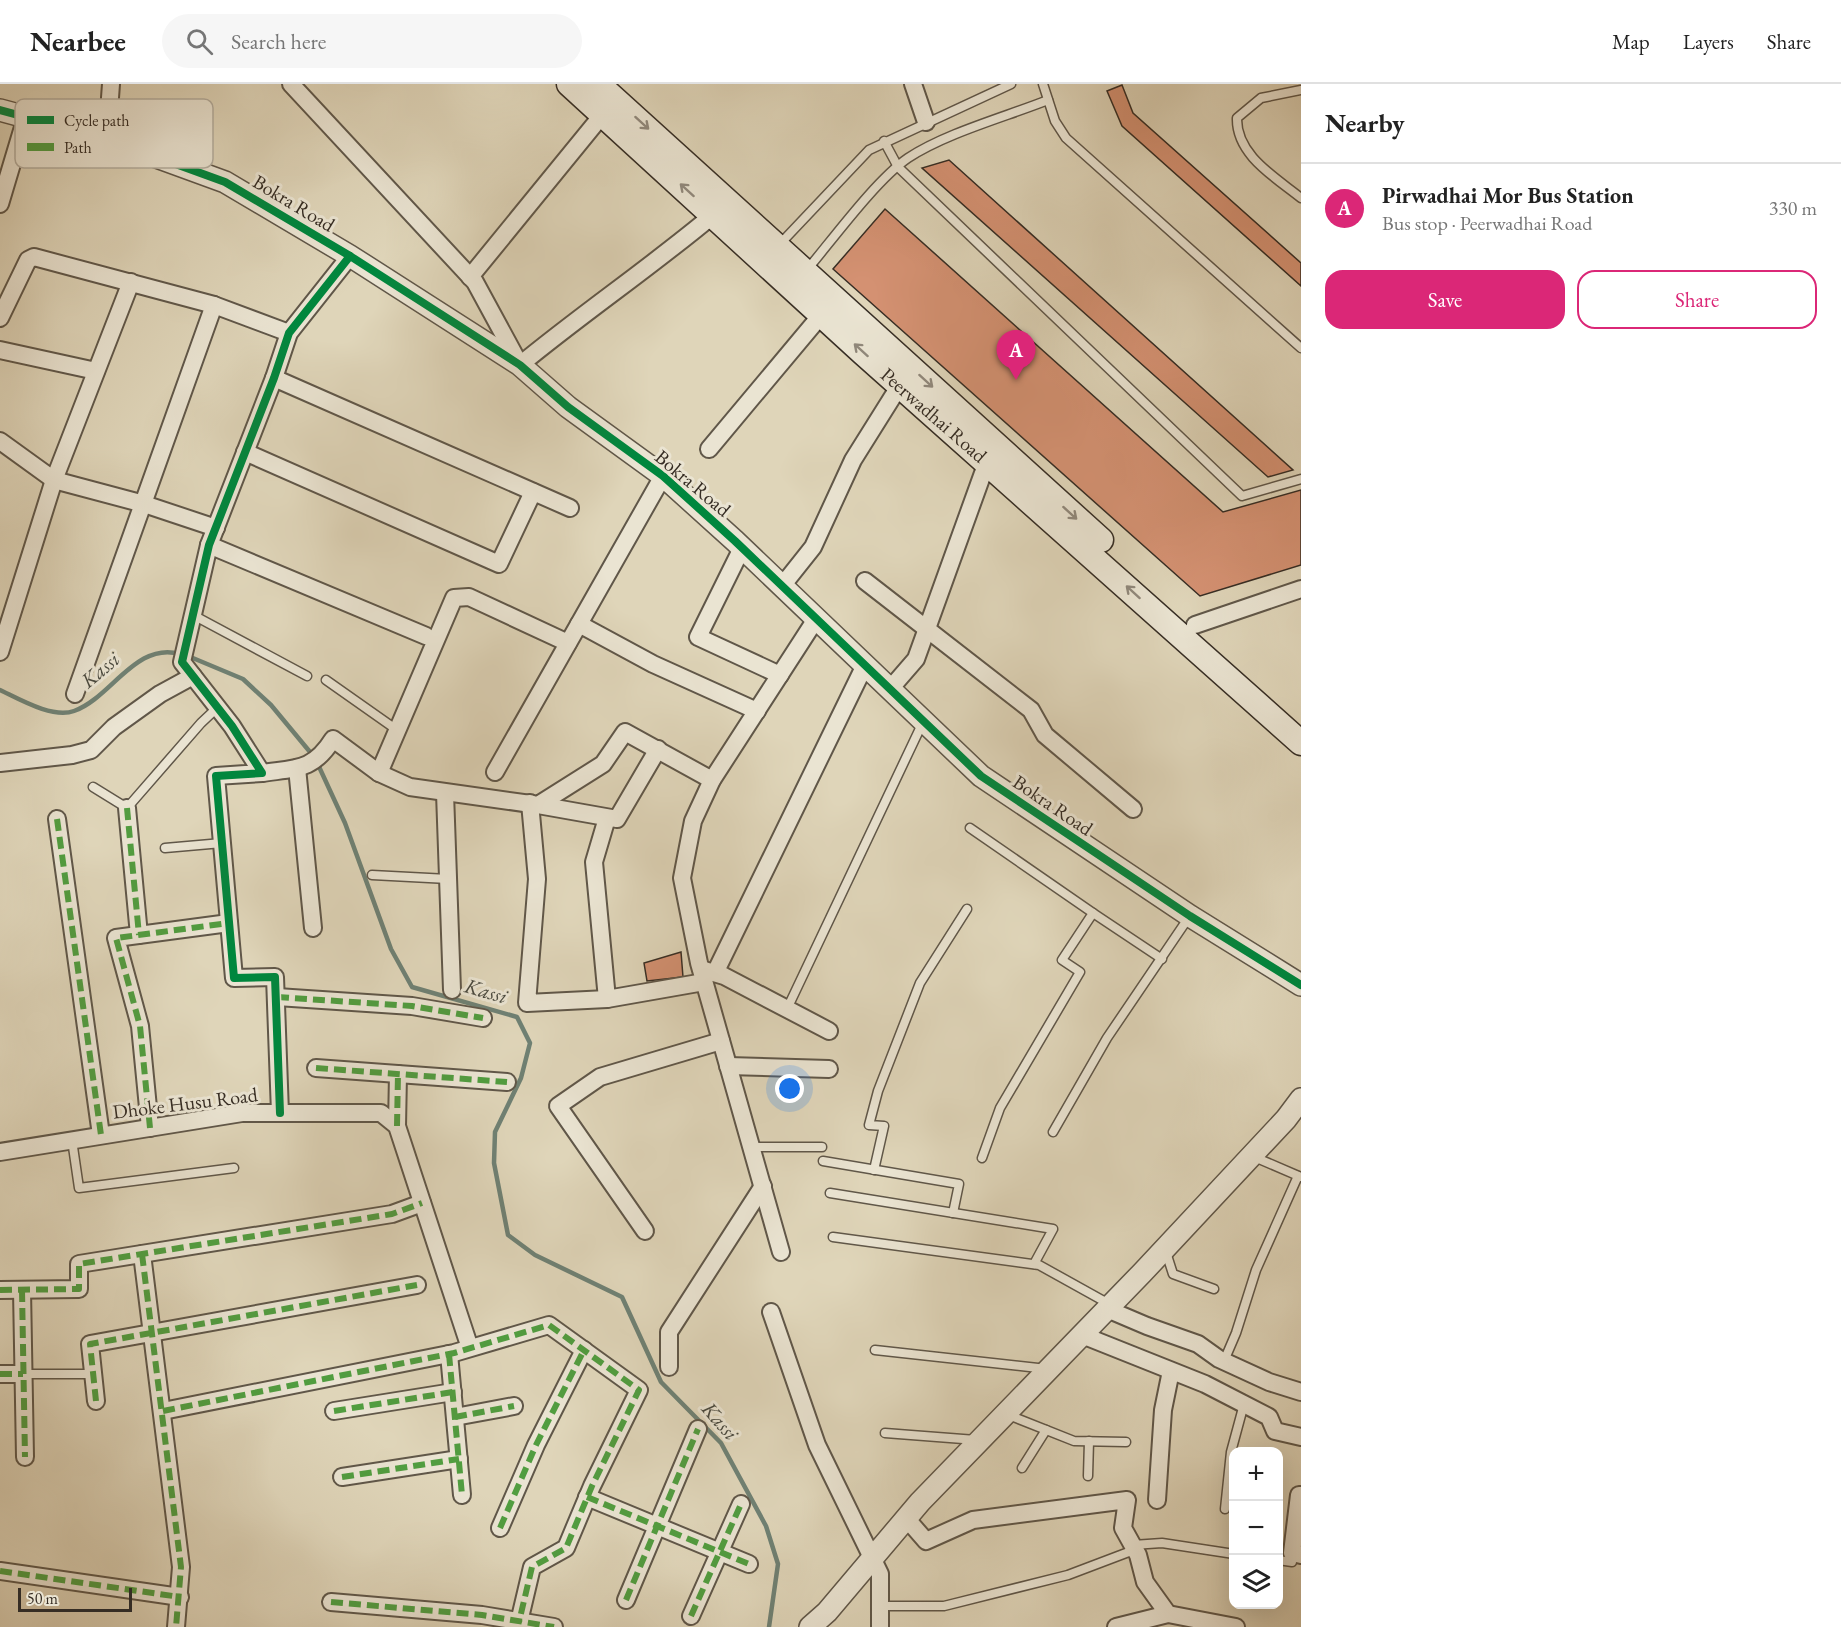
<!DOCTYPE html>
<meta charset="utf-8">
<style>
:root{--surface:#fff;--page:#f6f6f6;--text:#222;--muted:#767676;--line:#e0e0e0;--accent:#db2777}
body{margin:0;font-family:"EB Garamond",serif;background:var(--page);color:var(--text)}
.controls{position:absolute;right:18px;bottom:18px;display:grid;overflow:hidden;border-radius:12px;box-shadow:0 6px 24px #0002}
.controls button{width:54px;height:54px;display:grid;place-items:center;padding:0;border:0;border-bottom:2px solid var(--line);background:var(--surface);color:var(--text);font:30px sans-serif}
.scale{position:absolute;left:18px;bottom:15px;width:114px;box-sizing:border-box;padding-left:6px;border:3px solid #362d24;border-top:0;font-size:16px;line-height:21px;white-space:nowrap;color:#362d24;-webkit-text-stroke:4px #eae4d2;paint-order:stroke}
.you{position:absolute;left:790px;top:1005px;width:21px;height:21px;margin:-15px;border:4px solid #fff;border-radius:50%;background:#1a73e8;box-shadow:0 0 0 9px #1a73e833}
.badge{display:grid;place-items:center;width:39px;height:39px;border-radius:50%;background:var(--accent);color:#fff;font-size:20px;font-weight:700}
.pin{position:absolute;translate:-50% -50px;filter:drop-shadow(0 2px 3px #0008)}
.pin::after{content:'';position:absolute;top:32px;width:21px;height:18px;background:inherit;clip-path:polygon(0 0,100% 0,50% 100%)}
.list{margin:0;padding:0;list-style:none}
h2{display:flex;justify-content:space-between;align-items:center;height:78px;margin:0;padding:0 24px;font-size:26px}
h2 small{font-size:20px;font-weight:400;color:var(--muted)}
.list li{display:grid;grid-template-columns:39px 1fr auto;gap:18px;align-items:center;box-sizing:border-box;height:90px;padding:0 24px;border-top:2px solid var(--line)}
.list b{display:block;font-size:22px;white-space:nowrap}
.list p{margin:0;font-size:20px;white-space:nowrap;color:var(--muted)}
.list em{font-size:20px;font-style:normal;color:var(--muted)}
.actions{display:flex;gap:12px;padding:18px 24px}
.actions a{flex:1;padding:14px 0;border:2px solid var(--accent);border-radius:18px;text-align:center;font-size:21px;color:var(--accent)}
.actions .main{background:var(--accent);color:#fff}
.icon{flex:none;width:33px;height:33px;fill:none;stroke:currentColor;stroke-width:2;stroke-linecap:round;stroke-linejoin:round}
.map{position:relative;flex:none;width:1301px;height:1543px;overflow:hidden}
header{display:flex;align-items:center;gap:36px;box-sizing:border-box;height:84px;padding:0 30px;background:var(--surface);border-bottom:2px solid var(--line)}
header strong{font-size:28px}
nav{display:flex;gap:33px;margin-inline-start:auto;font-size:21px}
.search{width:420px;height:54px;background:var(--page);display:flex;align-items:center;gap:15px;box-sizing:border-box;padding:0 21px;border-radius:33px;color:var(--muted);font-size:22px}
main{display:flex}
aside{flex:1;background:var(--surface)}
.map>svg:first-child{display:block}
</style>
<header>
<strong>Nearbee</strong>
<div class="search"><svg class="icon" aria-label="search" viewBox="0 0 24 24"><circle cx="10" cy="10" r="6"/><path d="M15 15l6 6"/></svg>Search here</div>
<nav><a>Map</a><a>Layers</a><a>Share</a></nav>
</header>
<main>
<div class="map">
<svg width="1301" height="1543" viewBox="0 0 1301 1543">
<rect width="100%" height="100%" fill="#dfd5b9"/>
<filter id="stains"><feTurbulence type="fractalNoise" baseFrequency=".00333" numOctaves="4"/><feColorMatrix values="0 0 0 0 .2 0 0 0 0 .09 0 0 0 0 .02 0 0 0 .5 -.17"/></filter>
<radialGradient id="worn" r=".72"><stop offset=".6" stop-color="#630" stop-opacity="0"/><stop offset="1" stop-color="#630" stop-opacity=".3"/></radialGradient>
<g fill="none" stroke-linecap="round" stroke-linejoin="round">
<g stroke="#6f8174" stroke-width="4.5">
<path d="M188,572L243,595L271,621L315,674L345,739L391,865L412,903L517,933L530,959L521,994L495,1048L494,1079L508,1151L535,1171L622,1213L661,1298L721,1359L766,1442L778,1480L769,1543"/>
<path d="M0,606C19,615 53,635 74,627C111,614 136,557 180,570"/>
</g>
</g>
<g fill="#d49172" stroke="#362d24" stroke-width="1.5">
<path d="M1122,1L1133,29L1301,179V202L1122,42L1107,7Z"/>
<path d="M949,76L1293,386L1268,393L922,84Z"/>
<path d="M885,125L1223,428L1301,406V481L1200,512L833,185Z"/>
<path d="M681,868L683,893L647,897L644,879Z"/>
</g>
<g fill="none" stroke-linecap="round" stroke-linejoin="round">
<g stroke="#605749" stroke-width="11">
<g id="service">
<path d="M1043,0L1055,37L1066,54L1301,264"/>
<path d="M1301,6L1261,14L1237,34C1236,71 1275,93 1301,114"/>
<path d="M884,57L898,83L1242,412L1301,395"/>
<path d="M779,161L869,66L1011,0"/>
<path d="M806,187C833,155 876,96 908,74C946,49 1005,33 1048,16"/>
<path d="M193,531L307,592"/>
<path d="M326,596L397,646"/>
<path d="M93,703L127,724L201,639L218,623"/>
<path d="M970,744L1093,829L1062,876L1080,888L1000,1024L982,1074"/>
<path d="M165,764L222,759"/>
<path d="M372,791L448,795"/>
<path d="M1093,829L1162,875"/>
<path d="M787,925L923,638"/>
<path d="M1053,1048L1107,954L1189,833"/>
<path d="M72,1056L79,1104L234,1084"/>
<path d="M752,1063H822"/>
<path d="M1252,1072L1301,1093"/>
<path d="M823,1077L959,1100L953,1129"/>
<path d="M874,1086L884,1042L869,1041L878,1007L920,899L967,825"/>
<path d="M830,1109L1053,1145L1034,1180"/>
<path d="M833,1153L1039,1181L1111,1221"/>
<path d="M1165,1165L1173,1190L1214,1205"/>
<path d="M875,1266L1047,1285"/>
<path d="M1224,1277L1236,1249L1256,1186L1298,1092"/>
<path d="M23,1290H93"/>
<path d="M1006,1330L1074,1357L1126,1358"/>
<path d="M885,1349L976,1356"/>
<path d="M1022,1384L1046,1346"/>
<path d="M1088,1392L1089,1357"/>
<path d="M1225,1425L1231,1368L1244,1320"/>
<path d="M1133,1461L1162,1459L1234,1470"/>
<path d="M1278,1476L1292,1478V1469"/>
<path d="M882,1522H944L1068,1491L1134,1466"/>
</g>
</g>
<g stroke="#605749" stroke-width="20">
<g id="minor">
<path d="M291,0L475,198L520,281C583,229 651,183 713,131"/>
<path d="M913,0L926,38"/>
<path d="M107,55L111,0"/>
<path d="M0,120L26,33"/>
<path d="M470,193L603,30"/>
<path d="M0,234L28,176L34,173L214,221L289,249"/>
<path d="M0,266L96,287"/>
<path d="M274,294L570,424"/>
<path d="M0,357L54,396L144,420L216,444"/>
<path d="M709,365L822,230"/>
<path d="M245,368L499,480L533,408"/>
<path d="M209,461L426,552"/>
<path d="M742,464L698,553L780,591"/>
<path d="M865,497L1031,626L1045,651L1133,725"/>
<path d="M782,502L813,463L853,376L900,301"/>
<path d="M579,540L653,580L757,627"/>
<path d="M1195,541L1301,505"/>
<path d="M0,568L54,396L131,198"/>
<path d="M890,605L916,575L987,378"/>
<path d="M75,610L214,221"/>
<path d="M0,679L72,671L91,666L114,643L160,610L193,592"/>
<path d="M297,684L313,844"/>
<path d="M495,688L663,392"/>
<path d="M262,689C296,684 313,687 333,655L379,689L410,703L538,721L603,680L625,648L712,696"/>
<path d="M379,689L454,514L469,513L568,559"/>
<path d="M445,709L452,906"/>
<path d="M530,719L537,795L527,919L607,915"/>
<path d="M538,721L617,735L658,665"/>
<path d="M127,724L139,851"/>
<path d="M607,734L594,778L607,915L704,898"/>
<path d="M57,735L101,1051"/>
<path d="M704,886L724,892L829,947"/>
<path d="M715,889L865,581"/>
<path d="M277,913L412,922L483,934"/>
<path d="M728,982L829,985"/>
<path d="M316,984L507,998"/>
<path d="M280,1029L275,893L234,894L216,692L262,689L232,642L182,578L209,461L274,294L289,249L350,172"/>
<path d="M397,1042L398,990"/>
<path d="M150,1044L140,942L116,854L229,839"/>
<path d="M0,1068L242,1029H381L397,1042L468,1258"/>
<path d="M645,1147L558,1022L600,993L721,957"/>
<path d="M781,1168L699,879L682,794L693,737L712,696L816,535"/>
<path d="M142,1170L181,1483L176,1543"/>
<path d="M0,1206L79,1205V1180L392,1130L422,1119"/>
<path d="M22,1206L25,1373"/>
<path d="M1107,1225L1147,1242L1198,1260L1219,1275L1269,1298L1301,1308"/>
<path d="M771,1228L817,1361L880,1490V1543"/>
<path d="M1082,1251L1205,1300L1269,1333L1275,1347L1301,1353"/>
<path d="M449,1270L462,1411"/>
<path d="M669,1283V1248L763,1102"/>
<path d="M0,1290H23"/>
<path d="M96,1317L90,1260L417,1201"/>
<path d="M163,1327L454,1269L549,1241L639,1306L592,1402L566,1464L532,1483L519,1538"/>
<path d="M334,1327L453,1308"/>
<path d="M455,1333L514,1322"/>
<path d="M342,1393L459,1375"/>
<path d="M1301,1411H1299L1292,1469L1301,1471"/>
<path d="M587,1413L749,1480"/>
<path d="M1157,1416L1163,1326L1171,1287"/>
<path d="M906,1434L926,1457L973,1436L1127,1416L1123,1444L1138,1471L1145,1498L1168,1530L1236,1543"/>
<path d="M500,1444L536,1361L584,1266"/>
<path d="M0,1487L180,1513"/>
<path d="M626,1516L698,1345"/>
<path d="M331,1518L482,1531L554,1543"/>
<path d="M691,1532L741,1420"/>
<path d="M1116,1543L1168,1530"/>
</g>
</g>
<g stroke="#605749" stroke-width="24">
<g id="tertiary">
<path d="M0,26L107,55L225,98L350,172L520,281L568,323L663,392L735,457L981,692L1190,832L1301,901"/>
<path d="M810,1543L827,1528L920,1418L1142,1189L1286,1035L1301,1015"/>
</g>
</g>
<g stroke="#362d24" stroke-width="27">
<g id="secondary">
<path d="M569,0L863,269L1301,659"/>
<path d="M598,0L1101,456"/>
</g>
</g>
<use href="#service" stroke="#eae4d2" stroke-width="8"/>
<use href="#minor" stroke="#eae4d2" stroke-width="16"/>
<use href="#tertiary" stroke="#eae4d2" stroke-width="21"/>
<use href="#secondary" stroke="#eae4d2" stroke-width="24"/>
<g stroke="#519d40" stroke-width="6" stroke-dasharray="12 6" stroke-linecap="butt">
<path d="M127,724L139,851"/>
<path d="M57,735L101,1051"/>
<path d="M277,913L412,922L483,934"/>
<path d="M316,984L507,998"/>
<path d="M397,1042L398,990"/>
<path d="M150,1044L140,942L116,854L229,839"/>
<path d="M142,1170L181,1483L176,1543"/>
<path d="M0,1206L79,1205V1180L392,1130L422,1119"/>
<path d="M22,1206L25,1373"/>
<path d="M449,1270L462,1411"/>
<path d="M0,1290H23"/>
<path d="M96,1317L90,1260L417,1201"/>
<path d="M163,1327L454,1269L549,1241L639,1306L592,1402L566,1464L532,1483L519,1538"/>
<path d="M334,1327L453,1308"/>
<path d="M455,1333L514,1322"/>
<path d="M342,1393L459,1375"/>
<path d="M587,1413L749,1480"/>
<path d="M500,1444L536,1361L584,1266"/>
<path d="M0,1487L180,1513"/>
<path d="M626,1516L698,1345"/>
<path d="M331,1518L482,1531L554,1543"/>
<path d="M691,1532L741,1420"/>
</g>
<g stroke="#eae4d2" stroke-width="11">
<g id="cycleway">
<path d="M0,26L107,55L225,98L350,172L520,281L568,323L663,392L735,457L981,692L1190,832L1301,901"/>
<path d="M280,1029L275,893L234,894L216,692L262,689L232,642L182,578L209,461L274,294L289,249L350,172"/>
</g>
</g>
<use href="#cycleway" stroke="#00873e" stroke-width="8"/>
</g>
<defs><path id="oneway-shaft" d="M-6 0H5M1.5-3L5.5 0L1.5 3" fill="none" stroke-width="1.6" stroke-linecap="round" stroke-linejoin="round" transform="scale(1.5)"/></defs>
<g stroke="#90887b">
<use href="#oneway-shaft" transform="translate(642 39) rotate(42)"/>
<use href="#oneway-shaft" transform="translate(687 106) rotate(-138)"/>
<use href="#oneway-shaft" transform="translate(861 266) rotate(-138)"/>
<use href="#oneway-shaft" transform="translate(926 297) rotate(42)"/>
<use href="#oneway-shaft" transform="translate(1070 429) rotate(42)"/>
<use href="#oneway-shaft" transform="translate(1133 508) rotate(-138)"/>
</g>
<g text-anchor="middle" stroke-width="6" stroke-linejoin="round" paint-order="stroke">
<g font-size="20" fill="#362d24" stroke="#eae4d2">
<text transform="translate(294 119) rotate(31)" y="7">Bokra Road</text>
<text transform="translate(934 331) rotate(41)" y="7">Peerwadhai Road</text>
<text transform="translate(693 399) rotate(40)" y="7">Bokra Road</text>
<text transform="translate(1053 721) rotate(34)" y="7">Bokra Road</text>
<text transform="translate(185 1019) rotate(-7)" y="7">Dhoke Husu Road</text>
</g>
<g font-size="21" font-style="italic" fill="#49493f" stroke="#eae4d2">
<text transform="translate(100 586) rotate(-40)" y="7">Kassi</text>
<text transform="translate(486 907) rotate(16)" y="7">Kassi</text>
<text transform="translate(720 1337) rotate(49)" y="7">Kassi</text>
</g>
</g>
<rect x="15" y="15" width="198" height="69" rx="9" fill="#eae4d2" stroke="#b4ad9e" stroke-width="1.5"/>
<rect x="27" y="32" width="27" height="8" fill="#00873e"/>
<rect x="27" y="59" width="27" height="8" fill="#519d40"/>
<g font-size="16" fill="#362d24">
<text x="64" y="42">Cycle path</text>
<text x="64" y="69">Path</text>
</g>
<rect width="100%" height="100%" filter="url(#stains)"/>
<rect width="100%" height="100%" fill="url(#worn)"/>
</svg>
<div class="controls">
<button>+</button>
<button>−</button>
<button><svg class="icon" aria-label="layers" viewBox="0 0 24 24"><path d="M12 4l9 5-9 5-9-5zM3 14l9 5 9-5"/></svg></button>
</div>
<div class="scale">50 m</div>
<div class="you"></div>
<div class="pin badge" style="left:1016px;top:296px">A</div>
</div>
<aside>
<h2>Nearby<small></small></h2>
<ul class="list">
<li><span class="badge">A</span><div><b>Pirwadhai Mor Bus Station</b><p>Bus stop · Peerwadhai Road</p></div><em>330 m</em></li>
</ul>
<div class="actions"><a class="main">Save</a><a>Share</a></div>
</aside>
</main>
